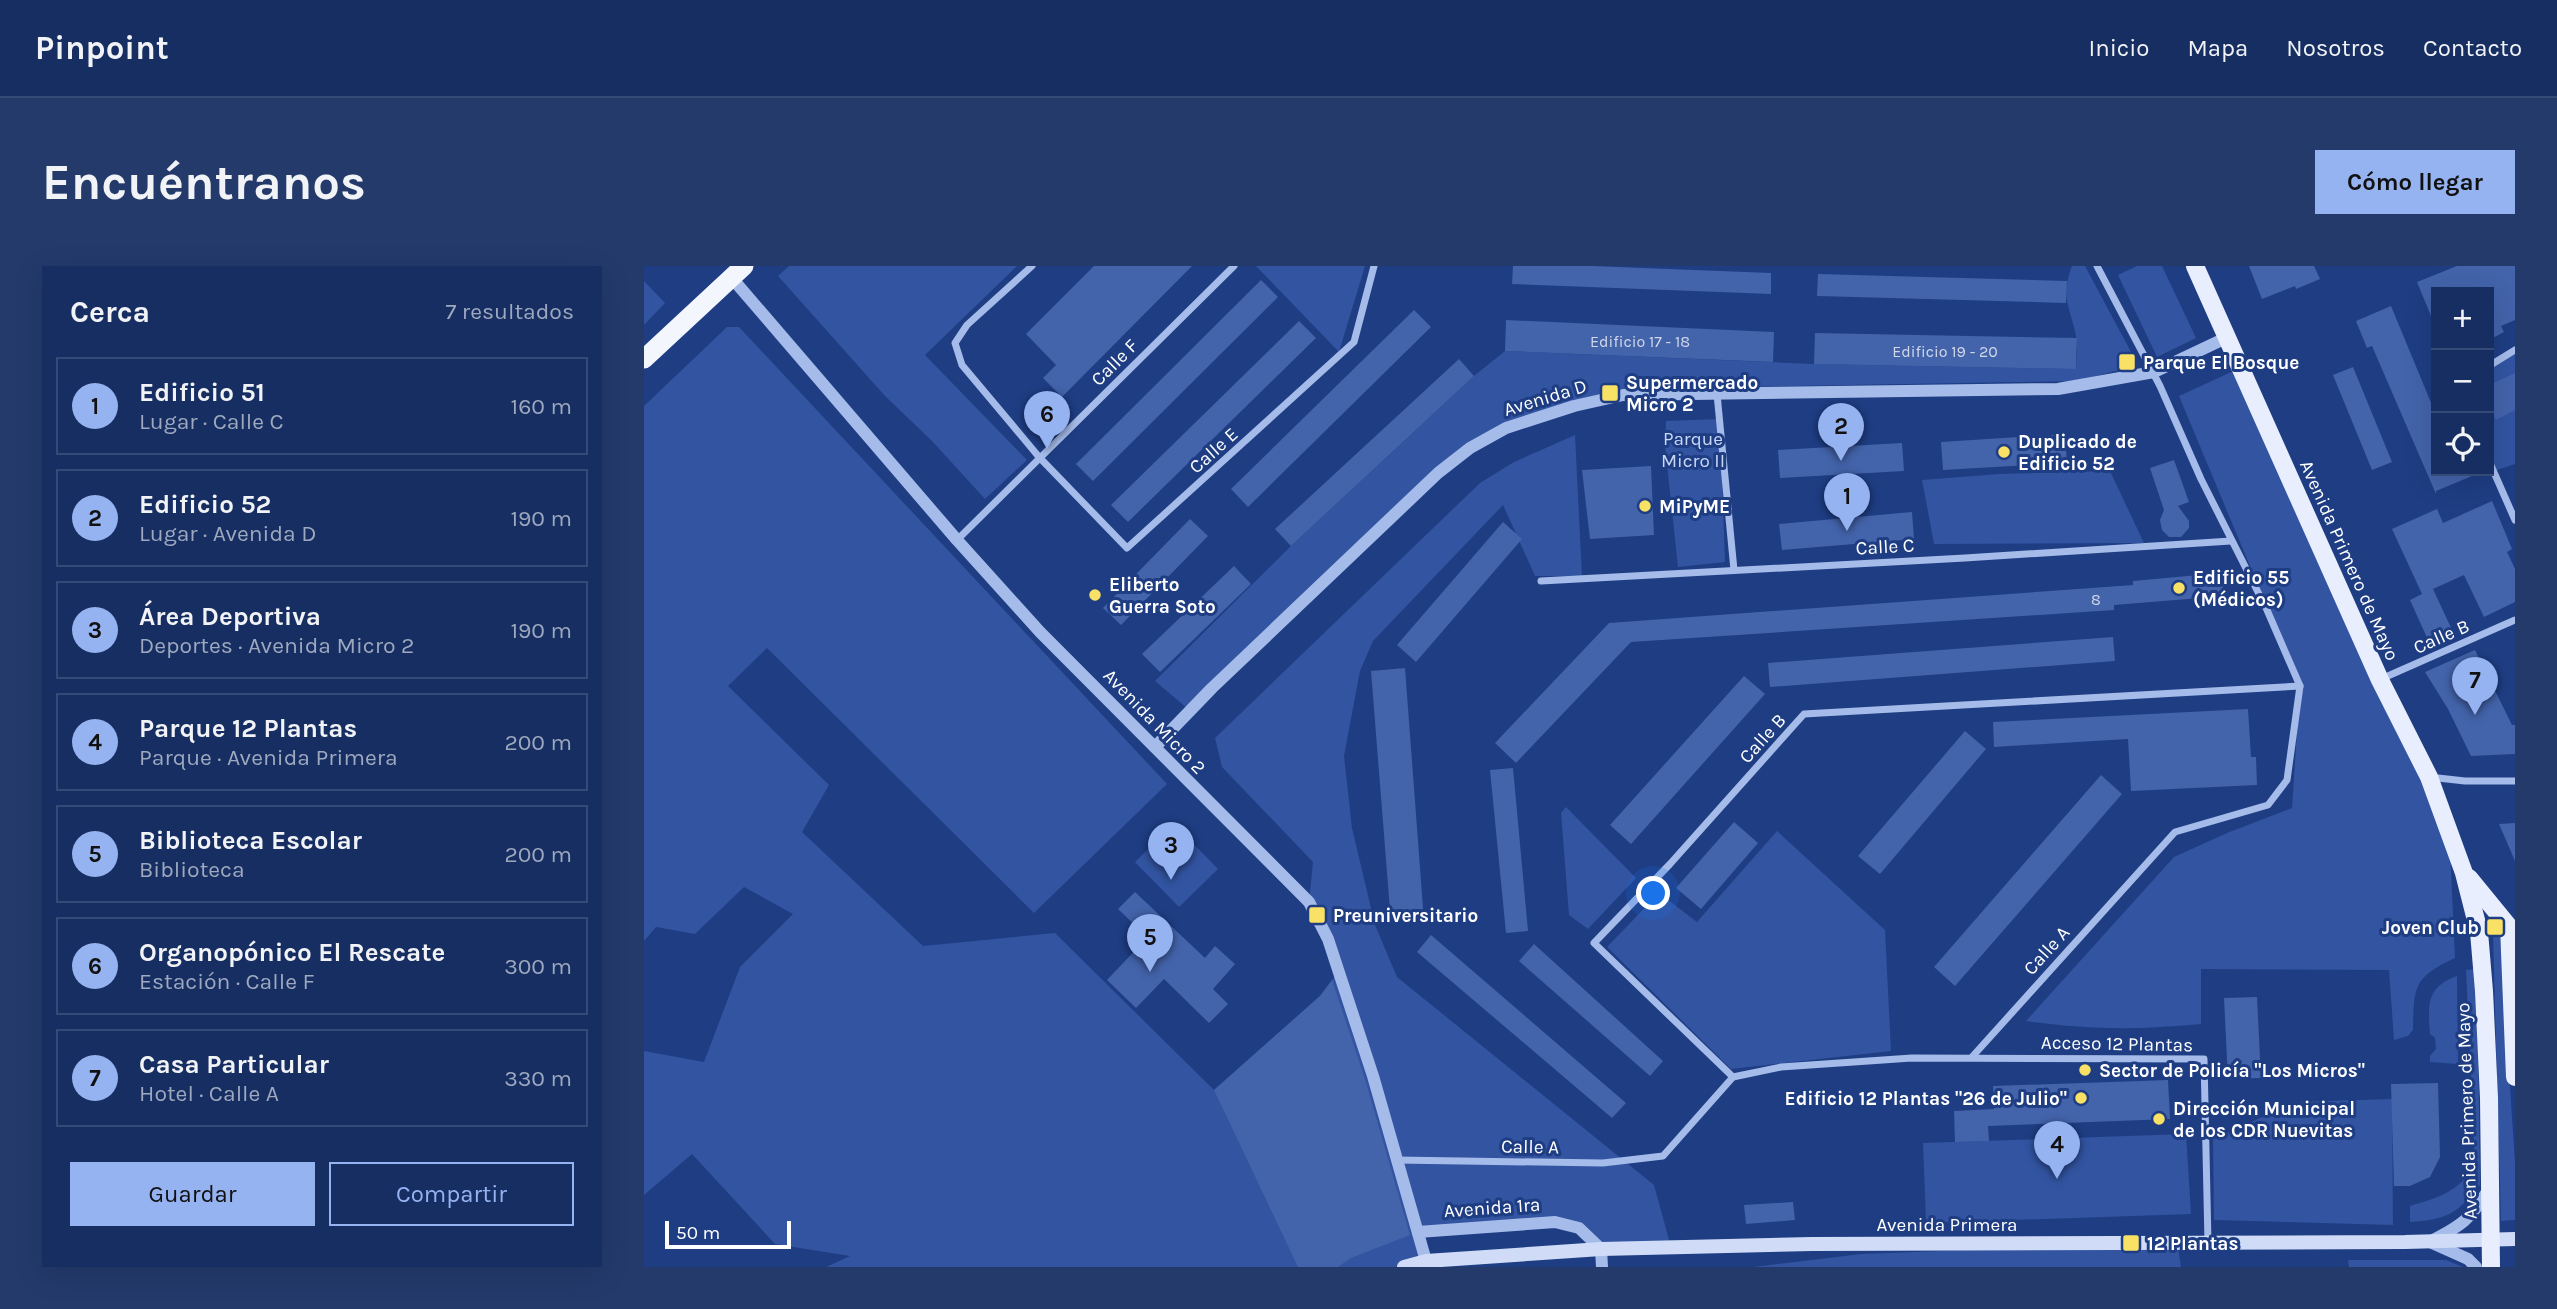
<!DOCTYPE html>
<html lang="es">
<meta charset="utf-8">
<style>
:root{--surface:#162e62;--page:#233a6b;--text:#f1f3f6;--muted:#9ea8be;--line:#354a77;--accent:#95b2f1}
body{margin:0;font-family:Karla,sans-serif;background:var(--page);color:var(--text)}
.controls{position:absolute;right:21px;top:21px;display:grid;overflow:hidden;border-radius:0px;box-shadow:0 7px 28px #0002}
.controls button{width:63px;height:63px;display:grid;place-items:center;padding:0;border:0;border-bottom:2px solid var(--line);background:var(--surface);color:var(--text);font:35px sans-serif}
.scale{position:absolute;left:21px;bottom:18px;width:126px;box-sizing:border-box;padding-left:7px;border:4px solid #fff;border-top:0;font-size:19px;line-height:24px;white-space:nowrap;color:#fff;-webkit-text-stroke:5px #1e3d83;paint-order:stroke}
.you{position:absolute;left:1010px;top:628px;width:24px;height:24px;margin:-18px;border:5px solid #fff;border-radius:50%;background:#1a73e8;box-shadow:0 0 0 10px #1a73e833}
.badge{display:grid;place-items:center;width:46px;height:46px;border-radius:50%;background:var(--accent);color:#111;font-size:23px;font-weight:700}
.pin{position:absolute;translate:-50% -58px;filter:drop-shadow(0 2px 4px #0008)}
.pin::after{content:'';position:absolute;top:37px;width:24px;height:21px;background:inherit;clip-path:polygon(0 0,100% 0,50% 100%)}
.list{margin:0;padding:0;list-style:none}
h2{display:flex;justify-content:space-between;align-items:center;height:91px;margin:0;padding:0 28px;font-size:30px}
h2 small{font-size:23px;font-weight:400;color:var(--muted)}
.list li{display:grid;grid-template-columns:46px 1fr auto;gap:21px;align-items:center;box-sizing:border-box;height:98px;margin:0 14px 14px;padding:0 14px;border:2px solid var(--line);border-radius:0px}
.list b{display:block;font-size:26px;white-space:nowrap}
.list p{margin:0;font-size:23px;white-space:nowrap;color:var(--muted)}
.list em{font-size:23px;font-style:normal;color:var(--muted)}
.actions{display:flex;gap:14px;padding:21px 28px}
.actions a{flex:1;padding:16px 0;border:2px solid var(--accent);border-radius:0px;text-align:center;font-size:24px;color:var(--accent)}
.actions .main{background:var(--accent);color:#111}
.icon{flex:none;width:38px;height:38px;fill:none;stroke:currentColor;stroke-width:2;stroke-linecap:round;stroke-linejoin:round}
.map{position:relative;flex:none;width:1871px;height:1001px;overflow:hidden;border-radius:0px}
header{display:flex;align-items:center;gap:42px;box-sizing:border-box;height:98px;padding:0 35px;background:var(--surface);border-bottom:2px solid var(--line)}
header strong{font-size:33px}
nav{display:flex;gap:38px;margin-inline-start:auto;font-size:24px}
.intro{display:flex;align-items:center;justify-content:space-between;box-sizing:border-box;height:168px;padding:0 42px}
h1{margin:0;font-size:49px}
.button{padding:18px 32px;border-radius:0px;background:var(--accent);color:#111;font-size:24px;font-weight:700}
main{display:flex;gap:42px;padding:0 42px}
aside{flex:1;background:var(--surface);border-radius:0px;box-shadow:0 7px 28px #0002}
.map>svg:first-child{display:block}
</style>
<header>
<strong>Pinpoint</strong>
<nav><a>Inicio</a><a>Mapa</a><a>Nosotros</a><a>Contacto</a></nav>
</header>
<div class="intro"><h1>Encuéntranos</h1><a class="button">Cómo llegar</a></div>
<main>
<aside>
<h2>Cerca<small>7 resultados</small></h2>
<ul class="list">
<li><span class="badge">1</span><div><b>Edificio 51</b><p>Lugar · Calle C</p></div><em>160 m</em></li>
<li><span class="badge">2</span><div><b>Edificio 52</b><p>Lugar · Avenida D</p></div><em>190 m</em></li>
<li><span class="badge">3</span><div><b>Área Deportiva</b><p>Deportes · Avenida Micro 2</p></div><em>190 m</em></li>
<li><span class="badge">4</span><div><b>Parque 12 Plantas</b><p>Parque · Avenida Primera</p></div><em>200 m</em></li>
<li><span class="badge">5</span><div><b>Biblioteca Escolar</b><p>Biblioteca</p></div><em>200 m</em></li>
<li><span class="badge">6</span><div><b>Organopónico El Rescate</b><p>Estación · Calle F</p></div><em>300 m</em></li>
<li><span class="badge">7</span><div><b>Casa Particular</b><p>Hotel · Calle A</p></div><em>330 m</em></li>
</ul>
<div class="actions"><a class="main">Guardar</a><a>Compartir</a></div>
</aside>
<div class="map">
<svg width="1871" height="1001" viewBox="0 0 1871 1001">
<rect width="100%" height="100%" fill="#1e3d83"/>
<g fill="#3254a1">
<path d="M145,0H373L281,89L383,194L341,233L288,175L241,130L134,10Z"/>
<path d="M612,0H721L695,86Z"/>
<path d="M1428,0H1441L1494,99L1433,115L978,123L843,167L544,443L511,415L647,280L830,110L861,85L1170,98L1432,103C1433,93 1434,80 1432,70C1426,40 1416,32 1428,0Z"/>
<path d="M1493,0H1518L1552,72L1513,91L1474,9Z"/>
<path d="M0,15L21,37L0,59Z"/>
<path d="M83,61H95L523,518L390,647L123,382L84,420L185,519L158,566L279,680L411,667L570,824L676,730L694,706L665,636L669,596L578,501L571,472L836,217L870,196L931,169L938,310H891L859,239L729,375L716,405L700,490L708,562L731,659L753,711L1010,919L1027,981L957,983L935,962L911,956L774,966L785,1001H182L206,990L131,978L48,888L0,929V785L60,796L96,701L149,648L100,621L51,668L12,661L0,675V140Z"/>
<path d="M1871,84V198L1850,205L1845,195V100Z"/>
<path d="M1596,102L1736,414L1806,583L1811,692C1769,712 1770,720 1769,764L1764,770L1750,774L1745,704L1557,703V758C1495,764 1443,764 1382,755L1530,591L1583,567L1648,542L1656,420L1535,130Z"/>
<path d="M1076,153L1081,296L1034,301L1021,180L1022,155Z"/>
<path d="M1466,205L1500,277L1290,278L1278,214L1355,208Z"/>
<path d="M922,541L992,612L944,663L925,649L917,547Z"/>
<path d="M530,558L574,603L535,641L491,596Z"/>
<path d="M1133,565L1241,664L1247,785L1087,803L963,681L1015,627L1053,656Z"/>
<path d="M1849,669H1856L1871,897V954L1857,955Z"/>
<path d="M1833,703L1836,919C1814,948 1801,954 1766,956V940C1796,931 1811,927 1831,901L1822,704Z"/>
<path d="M1813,710L1814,798L1786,796V790L1792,783L1791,772L1786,768C1784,739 1782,721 1813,710Z"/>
<path d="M1748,833L1749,959L1570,954L1569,873L1652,836Z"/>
<path d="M1542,868L1547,948L1282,957L1279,877Z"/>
<path d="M1533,976L1537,1001H1109L1217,988Z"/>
<path d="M1704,994H1802L1819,1001H1705Z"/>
</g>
<g fill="#4363aa">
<path d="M450,0H548L418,131L399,112L412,99L382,68Z"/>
<path d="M869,0H948L1127,7V28L868,18Z"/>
<path d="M1605,0H1670L1676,13L1652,23L1651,20L1618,33Z"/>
<path d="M1813,0H1871V54L1857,60L1860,66L1845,74V26H1792V62L1773,16Z"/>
<path d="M1174,8L1423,15L1422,37L1173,30Z"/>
<path d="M617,14L634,31L449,215L432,198Z"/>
<path d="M1747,40L1788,139L1792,138V205H1840L1792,225V228L1728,80L1723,82L1712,55Z"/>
<path d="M770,44L787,61L604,241L587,223Z"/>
<path d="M862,54L1130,66L1129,96L861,85Z"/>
<path d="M655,55L672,72L484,256L467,239Z"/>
<path d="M1171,67L1433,72L1432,103L1170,98Z"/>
<path d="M815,93L830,110L647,280L631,263Z"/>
<path d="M1709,101L1748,196L1728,204L1689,109Z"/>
<path d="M1871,107V144L1852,154L1845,140V119Z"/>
<path d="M1421,168L1423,197L1299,204L1297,176Z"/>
<path d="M1258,177L1260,205L1136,212L1134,184Z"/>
<path d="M1530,194L1545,236L1534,240L1545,255V262L1537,271H1525L1518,264L1516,254L1520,244L1506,202Z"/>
<path d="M1007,200L1010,269L946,273L938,204Z"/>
<path d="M1848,235L1868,283L1863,286L1871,303V336L1840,351L1820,309L1789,323L1809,366L1785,376L1766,334L1778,328L1748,263L1793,243L1799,257Z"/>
<path d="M1268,246L1270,273L1138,284L1135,258Z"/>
<path d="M546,253L564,270L477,359L459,342Z"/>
<path d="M859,256L878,273L772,396L753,379Z"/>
<path d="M590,300L607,318L516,406L498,388Z"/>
<path d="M1577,307L1581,330L1470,339V344L987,376L872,497L851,477L965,357L1489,319V315Z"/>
<path d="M1469,371L1471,395L1126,421L1124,397Z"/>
<path d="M1831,384L1868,459H1871V488L1827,490L1804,443L1781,406Z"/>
<path d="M761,402L780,655L747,657L727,405Z"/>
<path d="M1100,410L1121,428L987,578L966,559Z"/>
<path d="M1604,443L1607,491H1612L1613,519L1487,525L1484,473L1350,481L1349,456Z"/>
<path d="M1321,465L1342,483L1236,608L1214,590Z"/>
<path d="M869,502L884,665L862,667L846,504Z"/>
<path d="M1457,509L1478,528L1311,720L1290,701Z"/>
<path d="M1090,556L1114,577L1057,643L1032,622Z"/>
<path d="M1871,557V595L1855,558Z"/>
<path d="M491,626L561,692L571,680L591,698L569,723L584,738L565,757L520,713L492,742L463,714L499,676L490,668L495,663L474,643Z"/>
<path d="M787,669L982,837L968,852L773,686Z"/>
<path d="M890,678L1019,795L1006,810L875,695Z"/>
<path d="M688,714L721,813L766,969L707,992L694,1001H654L570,824L676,730Z"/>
<path d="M1613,731L1617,812L1584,813L1580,732Z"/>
<path d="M1524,814L1526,853L1344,860L1345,875L1311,876L1310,845L1350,843L1349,820Z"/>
<path d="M1794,817L1796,891L1786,911L1766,920H1750L1747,818Z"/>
<path d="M1149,936L1151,954L1102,958L1100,939Z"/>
</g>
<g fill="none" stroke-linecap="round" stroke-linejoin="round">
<g stroke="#a5bbe9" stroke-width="7">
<path d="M388,0L323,59L311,77L318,99L365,155L395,191L483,282L710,76L730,0"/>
<path d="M1845,100L1871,84"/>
<path d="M1073,128L1090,304"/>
<path d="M1845,195L1871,254"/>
<path d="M313,274L590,0"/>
<path d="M897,315L1321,292L1587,275"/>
<path d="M1737,413L1871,354"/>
<path d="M1785,511L1821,515H1871"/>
<path d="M1328,791L1531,566L1624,539L1643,514L1656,420L1623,344L1557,213L1516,120L1453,0"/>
<path d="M1089,811L950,677L1026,598L1160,448L1656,420"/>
<path d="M752,894L959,897L1019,890L1089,811L1137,801L1268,792L1560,793L1564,977"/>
</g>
<g stroke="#a5bbe9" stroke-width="12">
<path d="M87,11L313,274L396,366L665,636L684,673L729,810L782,995"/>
<path d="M511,481L568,422L794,207L826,182L862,162L930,140L979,129L1414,123L1510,106L1584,71"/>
<path d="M1835,666L1851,661H1871"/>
<path d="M774,966L911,956L935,962L957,983L958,1001"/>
<path d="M1787,975C1819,959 1826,953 1845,923"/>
<path d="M1786,976L1824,993L1832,1001"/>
</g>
<path stroke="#d0dcf7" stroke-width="14" d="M760,1001L782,995L797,994L957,983L1168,978L1761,976L1871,973"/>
<g stroke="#e8eefe" stroke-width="18">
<path d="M1551,0L1736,414L1785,511L1820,607L1835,666L1840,725L1845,832L1847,1001"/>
<path d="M1825,612L1865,661L1871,811"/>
</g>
<path stroke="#f4f6fe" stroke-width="19" d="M0,93L100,0"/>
</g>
<g fill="#f8e164" stroke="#1e3d83" stroke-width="2.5">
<rect x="1474" y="87" width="18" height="18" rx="3.5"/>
<rect x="957" y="118" width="18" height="18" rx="3.5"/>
<circle cx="1360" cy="186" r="7"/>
<circle cx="1001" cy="240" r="7"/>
<circle cx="1535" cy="322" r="7"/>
<circle cx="451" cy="329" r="7"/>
<rect x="664" y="640" width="18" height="18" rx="3.5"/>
<rect x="1842" y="652" width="18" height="18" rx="3.5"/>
<circle cx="1441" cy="804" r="7"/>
<circle cx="1437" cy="832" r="7"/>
<circle cx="1515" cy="853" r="7"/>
<rect x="1478" y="968" width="18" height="18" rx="3.5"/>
</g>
<g text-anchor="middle" stroke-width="6" stroke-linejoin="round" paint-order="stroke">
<g font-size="16" fill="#d0d8ea">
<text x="996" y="81">Edificio 17 - 18</text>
<text x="1301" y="91">Edificio 19 - 20</text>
<text x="1452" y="339">8</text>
</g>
<g font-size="19" fill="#fff" stroke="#1e3d83">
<text transform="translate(470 96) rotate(-45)" y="7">Calle F</text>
<text transform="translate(901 131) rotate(-17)" y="7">Avenida D</text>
<text transform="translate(569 184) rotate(-42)" y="7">Calle E</text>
<text transform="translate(1241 280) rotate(-3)" y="7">Calle C</text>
<text transform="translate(1706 294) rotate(66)" y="7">Avenida Primero de Mayo</text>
<text transform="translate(1797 370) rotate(-24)" y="7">Calle B</text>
<text transform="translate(511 455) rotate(46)" y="7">Avenida Micro 2</text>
<text transform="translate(1118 472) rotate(-48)" y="7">Calle B</text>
<text transform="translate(1402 684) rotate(-48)" y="7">Calle A</text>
<text transform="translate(1473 777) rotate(1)" y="7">Acceso 12 Plantas</text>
<text transform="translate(1822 845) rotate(-92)" y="7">Avenida Primero de Mayo</text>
<text transform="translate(886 880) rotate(1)" y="7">Calle A</text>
<text transform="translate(848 941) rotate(-4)" y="7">Avenida 1ra</text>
<text x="1303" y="965">Avenida Primera</text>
</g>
<g font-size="19" font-weight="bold" fill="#fff" stroke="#1e3d83" text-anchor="start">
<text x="1499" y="103">Parque El Bosque</text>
<text x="982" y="123">Supermercado<tspan x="982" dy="22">Micro 2</tspan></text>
<text x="1374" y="182">Duplicado de<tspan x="1374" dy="22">Edificio 52</tspan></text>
<text x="1015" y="247">MiPyME</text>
<text x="1549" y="318">Edificio 55<tspan x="1549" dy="22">(Médicos)</tspan></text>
<text x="465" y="325">Eliberto<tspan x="465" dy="22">Guerra Soto</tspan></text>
<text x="689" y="656">Preuniversitario</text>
<text x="1835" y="668" text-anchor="end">Joven Club</text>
<text x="1455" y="811">Sector de Policía "Los Micros"</text>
<text x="1423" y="839" text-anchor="end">Edificio 12 Plantas "26 de Julio"</text>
<text x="1529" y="849">Dirección Municipal<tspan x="1529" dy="22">de los CDR Nuevitas</tspan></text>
<text x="1503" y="984">12 Plantas</text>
</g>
<g font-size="19" fill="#c9d8f7" stroke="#1e3d83">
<text x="1049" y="179">Parque<tspan x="1049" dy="22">Micro II</tspan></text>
</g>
</g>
</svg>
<div class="controls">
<button>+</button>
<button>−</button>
<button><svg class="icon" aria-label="locate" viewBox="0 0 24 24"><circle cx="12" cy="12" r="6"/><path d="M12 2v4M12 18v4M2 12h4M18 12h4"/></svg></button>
</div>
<div class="scale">50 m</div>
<div class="you"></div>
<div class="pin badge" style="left:1203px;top:265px">1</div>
<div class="pin badge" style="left:1197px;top:195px">2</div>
<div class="pin badge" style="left:527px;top:614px">3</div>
<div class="pin badge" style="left:1413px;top:913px">4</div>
<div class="pin badge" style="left:506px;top:706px">5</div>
<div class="pin badge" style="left:403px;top:183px">6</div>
<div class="pin badge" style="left:1831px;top:449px">7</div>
</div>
</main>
